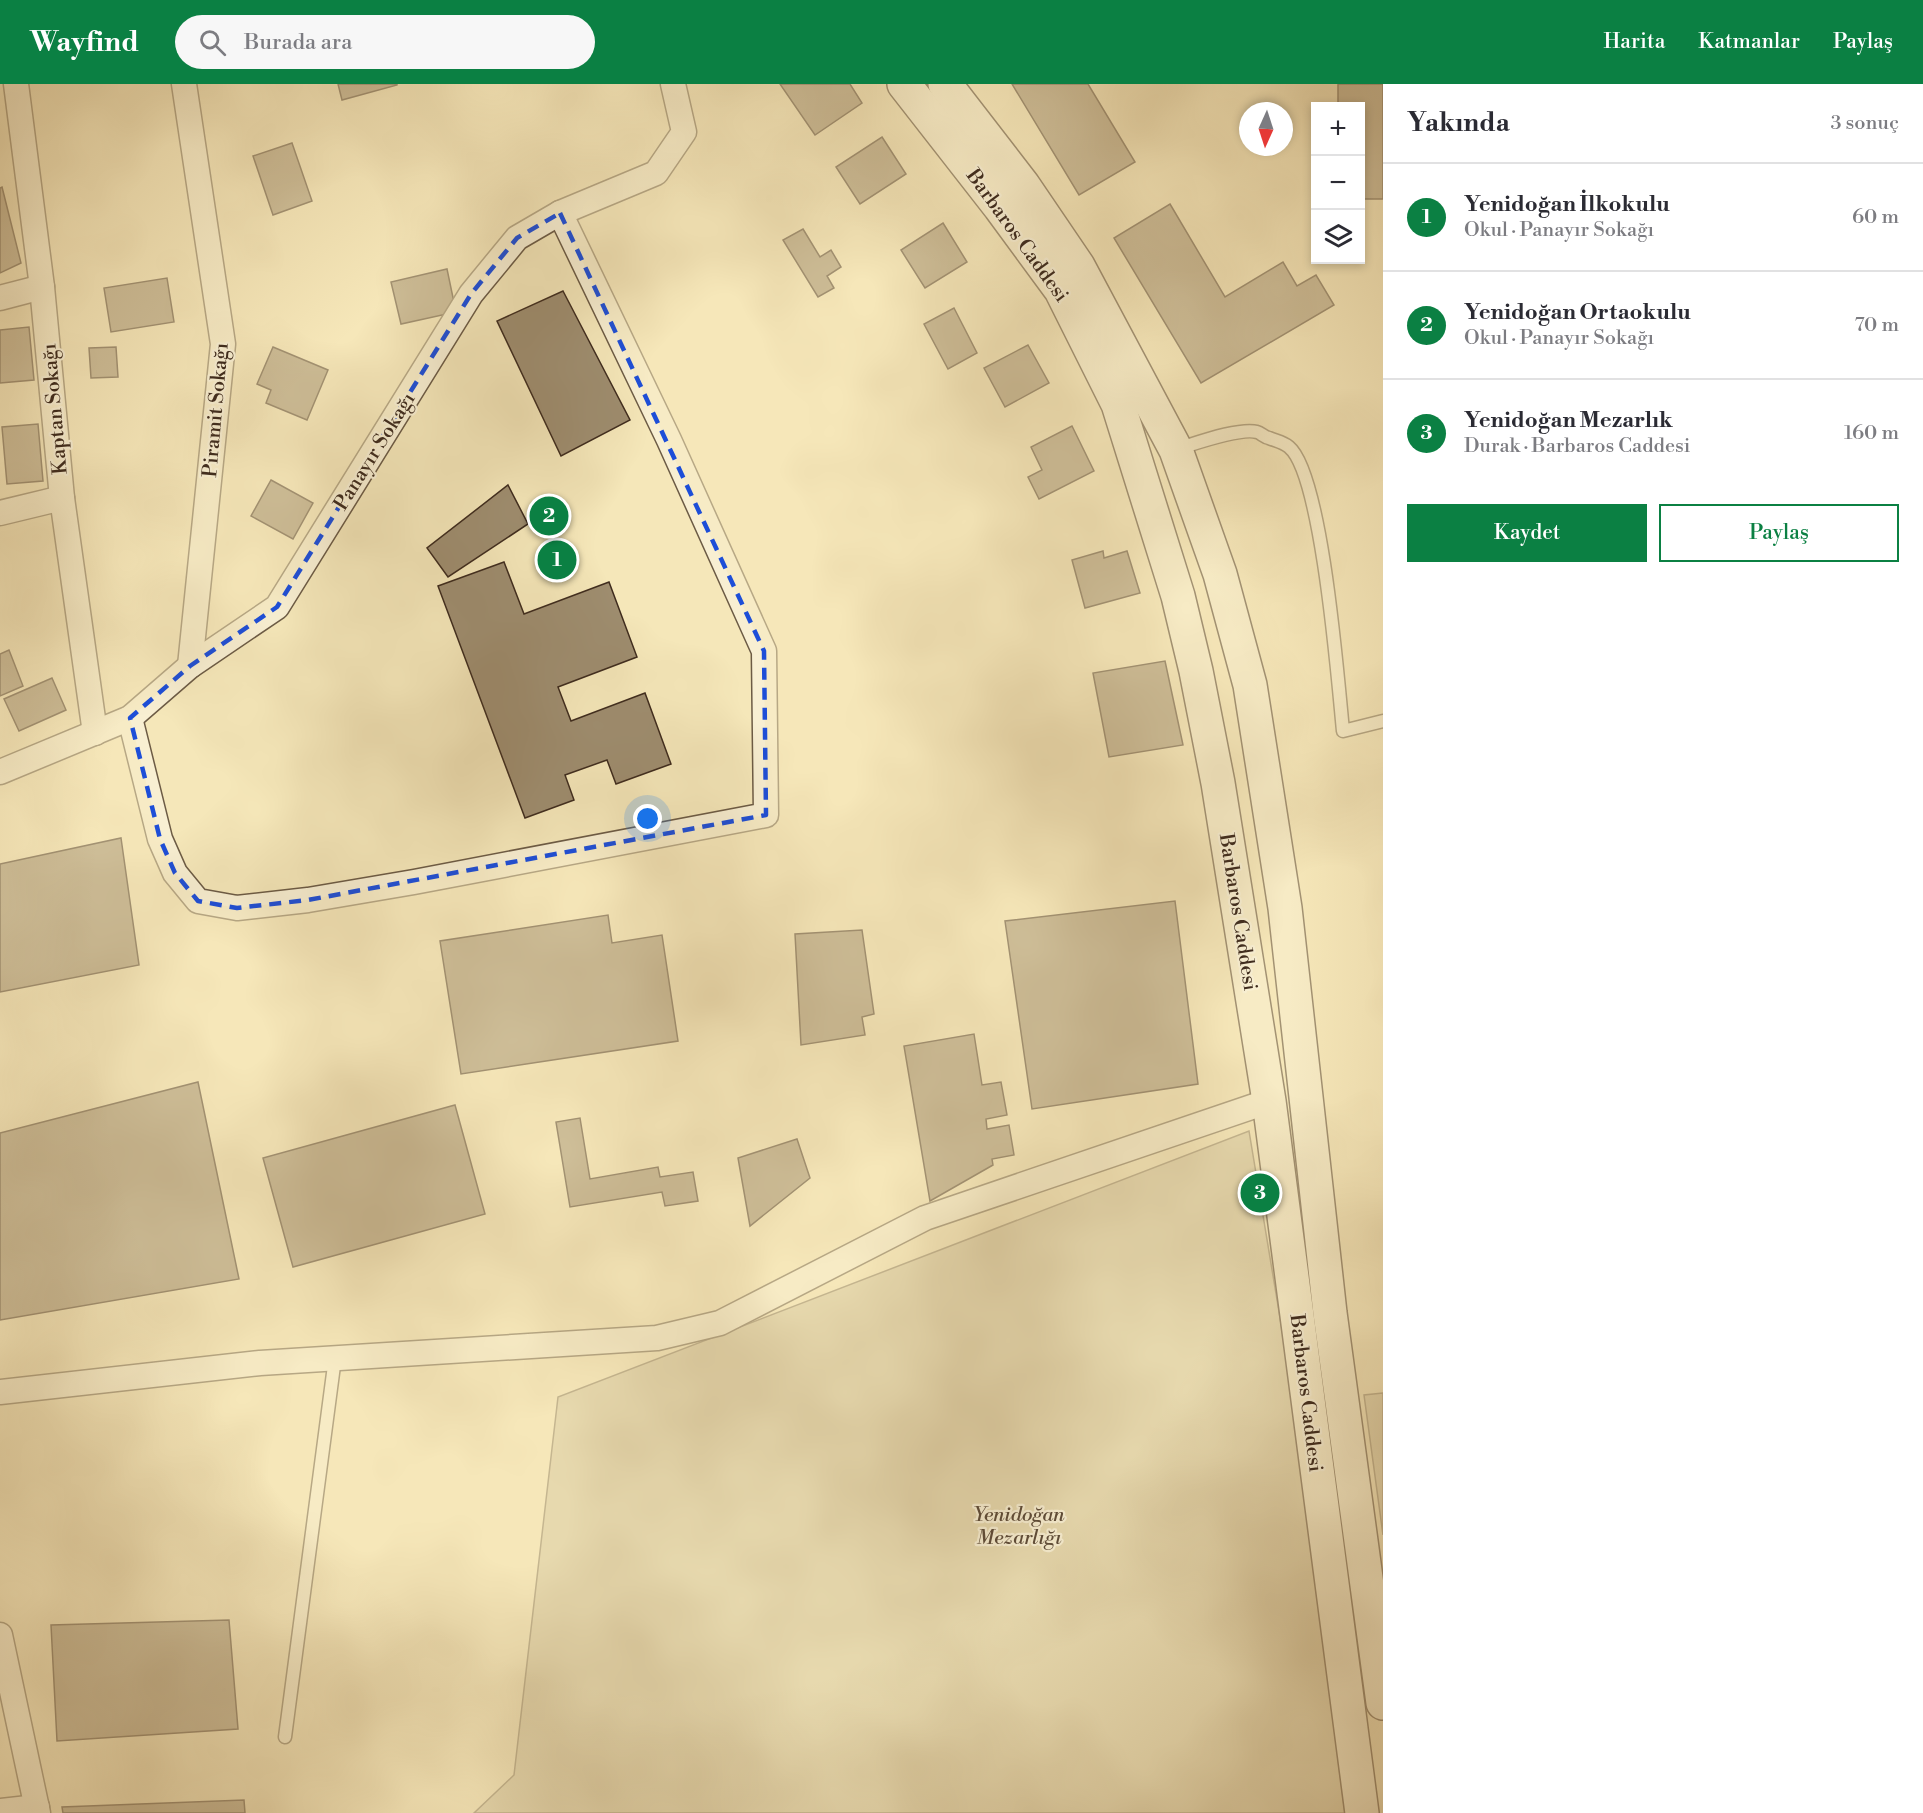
<!DOCTYPE html>
<html lang="tr">
<meta charset="utf-8">
<style>
:root{--surface:#fff;--page:#f7f7f7;--text:#2b2b33;--muted:#7c7c81;--line:#e1e1e2;--accent:#0b8043}
body{margin:0;font-family:"Libre Bodoni",serif;background:var(--page);color:var(--text)}
.controls{position:absolute;right:18px;top:18px;display:grid;overflow:hidden;border-radius:0px;box-shadow:0 3px 9px #0003}
.controls button{width:54px;height:54px;display:grid;place-items:center;padding:0;border:0;border-bottom:2px solid var(--line);background:var(--surface);color:var(--text);font:30px sans-serif}
.compass{position:absolute;left:1239px;top:18px;width:54px;height:54px;border-radius:50%;background:var(--surface);box-shadow:0 3px 9px #0003;rotate:183deg}
.you{position:absolute;left:648px;top:735px;width:21px;height:21px;margin:-15px;border:4px solid #fff;border-radius:50%;background:#1a73e8;box-shadow:0 0 0 9px #1a73e833}
.badge{display:grid;place-items:center;width:39px;height:39px;border-radius:50%;background:var(--accent);color:#fff;font-size:20px;font-weight:700}
.pin{position:absolute;translate:-50% -50%;border:3px solid #fff;box-shadow:0 2px 6px #0006}
.list{margin:0;padding:0;list-style:none}
h2{display:flex;justify-content:space-between;align-items:center;height:78px;margin:0;padding:0 24px;font-size:26px}
h2 small{font-size:20px;font-weight:400;color:var(--muted)}
.list li{display:grid;grid-template-columns:39px 1fr auto;gap:18px;align-items:center;box-sizing:border-box;height:108px;padding:0 24px;border-top:2px solid var(--line)}
.list b{display:block;font-size:22px;white-space:nowrap}
.list p{margin:0;font-size:20px;white-space:nowrap;color:var(--muted)}
.list em{font-size:20px;font-style:normal;color:var(--muted)}
.actions{display:flex;gap:12px;padding:18px 24px}
.actions a{flex:1;padding:14px 0;border:2px solid var(--accent);border-radius:0px;text-align:center;font-size:21px;color:var(--accent)}
.actions .main{background:var(--accent);color:#fff}
.icon{flex:none;width:33px;height:33px;fill:none;stroke:currentColor;stroke-width:2;stroke-linecap:round;stroke-linejoin:round}
.map{position:relative;flex:none;width:1383px;height:1729px;overflow:hidden}
header{display:flex;align-items:center;gap:36px;box-sizing:border-box;height:84px;padding:0 30px;background:var(--accent);color:#fff}
header strong{font-size:28px}
nav{display:flex;gap:33px;margin-inline-start:auto;font-size:21px}
.search{width:420px;height:54px;background:var(--page);display:flex;align-items:center;gap:15px;box-sizing:border-box;padding:0 21px;border-radius:33px;color:var(--muted);font-size:22px}
main{display:flex}
aside{flex:1;background:var(--surface)}
.map>svg:first-child{display:block}
</style>
<header>
<strong>Wayfind</strong>
<div class="search"><svg class="icon" aria-label="search" viewBox="0 0 24 24"><circle cx="10" cy="10" r="6"/><path d="M15 15l6 6"/></svg>Burada ara</div>
<nav><a>Harita</a><a>Katmanlar</a><a>Paylaş</a></nav>
</header>
<main>
<div class="map">
<svg width="1383" height="1729" viewBox="0 0 1383 1729">
<rect width="100%" height="100%" fill="#f5e7b9"/>
<filter id="stains"><feTurbulence type="fractalNoise" baseFrequency=".00333" numOctaves="4"/><feColorMatrix values="0 0 0 0 .2 0 0 0 0 .09 0 0 0 0 .02 0 0 0 .5 -.17"/></filter>
<radialGradient id="worn" r=".72"><stop offset=".6" stop-color="#630" stop-opacity="0"/><stop offset="1" stop-color="#630" stop-opacity=".3"/></radialGradient>
<g fill="#d6c79f" stroke="#8a7a5e" stroke-width="1.5">
<path d="M1249,1047L1285,1264L1345,1729H474L514,1691L558,1313Z"/>
<path d="M1383,1309V1451L1364,1311Z"/>
</g>
<g fill="#9e8d6f" stroke="#3f2c1e" stroke-width="1.5">
<path d="M338,0H397V1L342,16Z"/>
<path d="M780,0H850L862,19L815,51Z"/>
<path d="M1012,0H1088L1135,78L1079,111Z"/>
<path d="M1338,0H1383V115H1360V22H1338Z"/>
<path d="M882,53L906,90L860,120L836,83Z"/>
<path d="M292,59L312,117L273,131L253,72Z"/>
<path d="M2,103L21,179L0,189V104Z"/>
<path d="M1170,120L1225,213L1283,178L1297,202L1316,191L1334,221L1201,299L1114,154Z"/>
<path d="M943,139L967,178L925,204L901,166Z"/>
<path d="M803,145L820,173L831,166L841,183L827,192L834,204L818,213L783,156Z"/>
<path d="M447,185L456,228L401,240L391,198Z"/>
<path d="M167,194L174,238L111,248L104,204Z"/>
<path d="M563,207L630,336L561,372L497,237Z"/>
<path d="M954,224L977,269L948,285L924,240Z"/>
<path d="M29,243L34,296L0,299V246Z"/>
<path d="M1028,261L1049,299L1005,323L984,284Z"/>
<path d="M116,263L118,293L91,294L89,264Z"/>
<path d="M273,263L328,286L307,336L266,319L271,306L257,300Z"/>
<path d="M38,340L43,397L7,400L2,343Z"/>
<path d="M1072,342L1094,387L1039,415L1028,393L1042,386L1031,363Z"/>
<path d="M271,396L313,419L293,455L251,432Z"/>
<path d="M508,401L528,440L448,493L427,464Z"/>
<path d="M1103,467L1104,474L1127,467L1140,509L1085,524L1072,476Z"/>
<path d="M504,478L524,530L609,498L637,573L558,603L571,637L645,609L671,680L616,700L607,676L565,691L574,716L525,734L438,502Z"/>
<path d="M9,566L23,602L0,612V570Z"/>
<path d="M1165,577L1183,661L1109,673L1093,589Z"/>
<path d="M52,594L66,626L19,647L4,615Z"/>
<path d="M121,754L139,881L0,908V780Z"/>
<path d="M1175,817L1198,1000L1032,1025L1005,837Z"/>
<path d="M608,831L612,859L662,851L678,957L461,990L440,857Z"/>
<path d="M862,846L874,930L862,933L865,951L801,961L795,850Z"/>
<path d="M974,950L982,1001L1001,998L1007,1031L986,1035L987,1045L1009,1041L1014,1071L992,1075L993,1081L930,1117L904,962Z"/>
<path d="M198,998L239,1195L0,1236V1049Z"/>
<path d="M455,1021L485,1130L293,1183L263,1074Z"/>
<path d="M580,1034L590,1095L658,1083L660,1093L693,1088L698,1117L665,1122L662,1108L570,1123L556,1038Z"/>
<path d="M797,1055L810,1094L750,1142L738,1074Z"/>
<path d="M229,1536L238,1645L57,1657L51,1541Z"/>
<path d="M244,1716L245,1729H63L62,1723Z"/>
</g>
<g fill="none" stroke-linecap="round" stroke-linejoin="round">
<g stroke="#6c5b45" stroke-width="15">
<g id="service">
<path d="M1177,365C1194,360 1240,343 1257,348C1261,349 1264,353 1269,354C1276,357 1283,358 1289,363C1322,390 1338,597 1343,647L1383,637"/>
<path d="M285,1653L335,1274"/>
</g>
</g>
<g stroke="#6c5b45" stroke-width="27">
<g id="minor">
<path d="M16,0L42,203L62,414L95,649"/>
<path d="M184,0L223,260L190,582"/>
<path d="M0,214L42,203"/>
<path d="M0,429L62,414"/>
<path d="M130,634L160,755L175,789L198,817L237,824L308,816L414,798L766,731L764,567L669,356L560,129"/>
<path d="M0,688L130,634L190,582L277,523L471,210L517,154L560,129L656,89L684,48L673,0"/>
<path d="M0,1308L260,1279L657,1254L720,1239L925,1134L1269,1017"/>
<path d="M0,1551L38,1729"/>
<path d="M0,1727L37,1723"/>
</g>
</g>
<g stroke="#3f2c1e" stroke-width="36">
<g id="secondary">
<path d="M904,0L1000,123L1061,206L1118,320L1178,512L1196,587L1218,699L1269,1017L1362,1729"/>
<path d="M945,0L1023,101L1078,182L1176,366L1220,490L1250,601L1285,824L1330,1229L1383,1619"/>
</g>
</g>
<use href="#service" stroke="#f8efd2" stroke-width="12"/>
<use href="#minor" stroke="#f8efd2" stroke-width="24"/>
<use href="#secondary" stroke="#f8efd2" stroke-width="33"/>
</g>
<path d="M0 0H1383V1729H0ZM560,129L764,567L766,731L308,816L237,824L198,817L175,789L160,755L130,634L190,582L277,523L471,210L517,154Z" fill="#f5e7b9" fill-opacity=".55" fill-rule="evenodd"/>
<path fill="none" stroke="#1d4ed8" stroke-width="4.5" stroke-dasharray="12 8" stroke-linejoin="round" d="M560,129L764,567L766,731L308,816L237,824L198,817L175,789L160,755L130,634L190,582L277,523L471,210L517,154Z"/>
<g text-anchor="middle" stroke-width="4.5" stroke-linejoin="round" paint-order="stroke">
<g font-size="20" fill="#3f2c1e" stroke="#f8efd2">
<text transform="translate(1018 151) rotate(54)" y="7">Barbaros Caddesi</text>
<text transform="translate(54 325) rotate(-95)" y="7">Kaptan Sokağı</text>
<text transform="translate(215 326) rotate(-85)" y="7">Piramit Sokağı</text>
<text transform="translate(374 367) rotate(-58)" y="7">Panayır Sokağı</text>
<text transform="translate(1239 828) rotate(81)" y="7">Barbaros Caddesi</text>
<text transform="translate(1307 1309) rotate(83)" y="7">Barbaros Caddesi</text>
</g>
<g font-size="20" font-style="italic" fill="#5d4b38" stroke="#f8efd2">
<text x="1019" y="1437">Yenidoğan<tspan x="1019" dy="23">Mezarlığı</tspan></text>
</g>
</g>
<rect width="100%" height="100%" filter="url(#stains)"/>
<rect width="100%" height="100%" fill="url(#worn)"/>
</svg>
<div class="controls">
<button>+</button>
<button>−</button>
<button><svg class="icon" aria-label="layers" viewBox="0 0 24 24"><path d="M12 4l9 5-9 5-9-5zM3 14l9 5 9-5"/></svg></button>
</div>
<svg class="compass" viewBox="-18 -18 36 36"><path d="M0-13l5 13h-10z" fill="#e53935"/><path d="M0 13l5-13h-10z" fill="#7c7c81"/></svg>
<div class="you"></div>
<div class="pin badge" style="left:557px;top:476px">1</div>
<div class="pin badge" style="left:549px;top:432px">2</div>
<div class="pin badge" style="left:1260px;top:1109px">3</div>
</div>
<aside>
<h2>Yakında<small>3 sonuç</small></h2>
<ul class="list">
<li><span class="badge">1</span><div><b>Yenidoğan İlkokulu</b><p>Okul · Panayır Sokağı</p></div><em>60 m</em></li>
<li><span class="badge">2</span><div><b>Yenidoğan Ortaokulu</b><p>Okul · Panayır Sokağı</p></div><em>70 m</em></li>
<li><span class="badge">3</span><div><b>Yenidoğan Mezarlık</b><p>Durak · Barbaros Caddesi</p></div><em>160 m</em></li>
</ul>
<div class="actions"><a class="main">Kaydet</a><a>Paylaş</a></div>
</aside>
</main>
